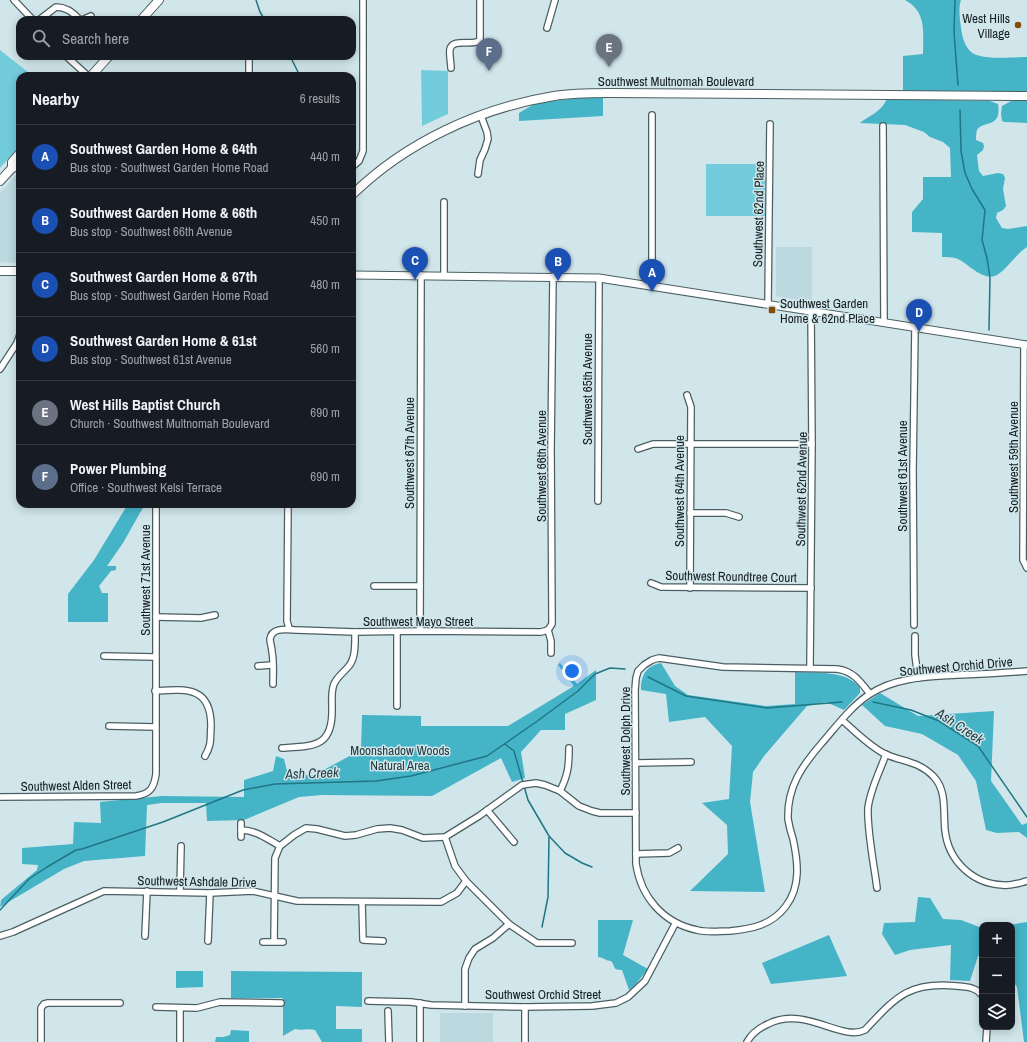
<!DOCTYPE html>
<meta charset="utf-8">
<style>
:root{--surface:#171b24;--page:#20242c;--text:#f1f3f6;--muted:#9ea1a6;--line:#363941;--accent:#ea580c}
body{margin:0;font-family:"Archivo Narrow",sans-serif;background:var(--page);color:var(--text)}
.controls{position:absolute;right:12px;bottom:12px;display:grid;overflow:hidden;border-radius:8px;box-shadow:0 2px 10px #0003}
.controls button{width:36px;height:36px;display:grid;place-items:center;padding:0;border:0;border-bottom:1px solid var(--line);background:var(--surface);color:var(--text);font:20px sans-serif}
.you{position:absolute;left:572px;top:671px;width:14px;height:14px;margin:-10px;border:3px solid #fff;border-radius:50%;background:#1a73e8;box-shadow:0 0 0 6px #1a73e833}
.badge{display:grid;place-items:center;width:26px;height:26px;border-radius:50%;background:var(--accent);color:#fff;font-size:13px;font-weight:700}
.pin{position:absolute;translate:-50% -33px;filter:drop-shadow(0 1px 2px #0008)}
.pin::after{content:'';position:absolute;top:21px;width:14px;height:12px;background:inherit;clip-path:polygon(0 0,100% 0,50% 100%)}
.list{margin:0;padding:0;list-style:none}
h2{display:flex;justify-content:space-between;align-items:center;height:52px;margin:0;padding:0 16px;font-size:17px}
h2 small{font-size:13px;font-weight:400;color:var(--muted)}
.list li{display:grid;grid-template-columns:26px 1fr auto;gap:12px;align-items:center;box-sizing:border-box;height:64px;padding:0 16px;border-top:1px solid var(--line)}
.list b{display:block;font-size:15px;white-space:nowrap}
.list p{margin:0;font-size:13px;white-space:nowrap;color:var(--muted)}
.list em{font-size:13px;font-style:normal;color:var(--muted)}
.icon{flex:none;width:22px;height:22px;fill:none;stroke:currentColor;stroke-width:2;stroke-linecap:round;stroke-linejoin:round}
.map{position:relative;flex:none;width:1027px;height:1042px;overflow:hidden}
.search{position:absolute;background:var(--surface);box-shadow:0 2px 10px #0003;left:16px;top:16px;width:340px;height:44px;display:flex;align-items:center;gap:10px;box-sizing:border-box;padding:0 14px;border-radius:12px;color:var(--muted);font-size:15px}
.panel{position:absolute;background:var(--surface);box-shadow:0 2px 10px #0003;left:16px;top:72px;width:340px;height:436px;border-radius:12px}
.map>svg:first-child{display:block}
</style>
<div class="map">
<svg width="1027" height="1042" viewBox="0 0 1027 1042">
<rect width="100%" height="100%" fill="#d0e6eb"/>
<g fill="#bbd9df">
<path d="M20,171V263L0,262V193Z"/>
<path d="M776,247H812V302L776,296Z"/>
<rect x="440" y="1013" width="53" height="29"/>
</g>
<g fill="#72ccdc">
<path d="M0,50L33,76H20V146L0,168Z"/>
<path d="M421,70L448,71V114L422,126Z"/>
<rect x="706" y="164" width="59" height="52"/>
</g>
<g fill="#45b4c7">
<path d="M905,0H961C958,8 960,19 961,28C962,35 964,45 970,51C979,61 1013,57 1027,57V91H903V56L923,54C923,32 927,12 905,0Z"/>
<path d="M578,98H603V116L519,121V113L536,103Z"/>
<path d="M887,99L990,101L998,104C1002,129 983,120 977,130C976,133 976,137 976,140L983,143L984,146L983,150L977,155L979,171L983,176L998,173L1003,174L1005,178L1003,189L1006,206L1003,210L997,213L996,218L1002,228L1008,229L1027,226V247C1016,254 1008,268 997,275C983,282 969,264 958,259C953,257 947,257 942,257V233L912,232V212L923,199V177H951L950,148L943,142L930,137L924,132L905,125L860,123C871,114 880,113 887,99Z"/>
<path d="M1011,101H1027V123L1005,122L1002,121L1001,114L1002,106Z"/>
<path d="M128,504H145L123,543L107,566H116V570L111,571L99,586L102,593H108V622H68V594L94,560Z"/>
<path d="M560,663L577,684L596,670V700L565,714V730H541L521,752L525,778L512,782L501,758L432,796L322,795L299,797L244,820L207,821L206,803H162L147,805L145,856L84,861L64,869L0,907L1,900L37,870L38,865L22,864V848L73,844L74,822L101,823L100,802L162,796L244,797V780L273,771L276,756L284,759L288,775H314L361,750L362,715L421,716V726H508L574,686L558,665Z"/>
<path d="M661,663L675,686L688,695L766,706L795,704V672C814,673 848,670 860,688V693L844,710L826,702L807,706L764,756L753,772L750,802L765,892L690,891L728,854L727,825L702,803L729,799L732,746L705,717L669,722L666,694L641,690C641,675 646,666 661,663Z"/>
<path d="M880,693L918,716L994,711L991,781L1022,825L1027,823V838L1019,832L997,833L986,830L976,781L958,755L922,734L885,726L862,705Z"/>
<path d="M918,897L930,898L943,919L961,920L982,928V955L978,956L970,981L950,980L951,945L910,950L895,955L882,934L884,923L915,922Z"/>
<path d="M598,920H633L623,955L648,969L635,985L629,990L622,970C612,970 616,967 611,961C606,961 603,957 598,957Z"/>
<path d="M1027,922V1042H1024L1017,987L1012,980V925H1009Z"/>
<path d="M829,935L847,976L771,984L762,963Z"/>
<path d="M176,971H203V987L176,988Z"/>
<path d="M231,971L362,972V1007L336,1006V1029H362V1042H322L315,1030C308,1028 302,1031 295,1029L283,1036V998H231Z"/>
<path d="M231,1030L249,1031V1042H215L216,1037H223L230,1035Z"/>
</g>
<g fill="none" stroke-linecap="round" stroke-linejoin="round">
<g stroke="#207684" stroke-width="1.5">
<path d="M256,0L260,12L265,20"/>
<path d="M955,0L954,32L958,85"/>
<path d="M290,56L300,76"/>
<path d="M960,110L961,151L965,173L972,189L985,210L982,240L987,258L990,278L989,330"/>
<path d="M648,677L686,696L767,708L842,702"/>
<path d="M873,702L911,710L939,721L978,746L1027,817"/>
<path d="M505,744L514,751L528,800L549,836L565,853L582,863L592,867"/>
<path d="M0,910L29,879L47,867L76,850L82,849L163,822L243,790L275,784L376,781L411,776L487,756L536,722L578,691L595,674L610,668L625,669"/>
<path d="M542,927L548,897L549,837"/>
</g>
<g stroke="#4b5e62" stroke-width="8">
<g id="minor">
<path d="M14,0L33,20"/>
<path d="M39,20L56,7C65,7 74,13 80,20"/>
<path d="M82,20L91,16"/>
<path d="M547,28L555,0"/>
<path d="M66,56L88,76"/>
<path d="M249,56V76"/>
<path d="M451,68C451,63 449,54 450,49C453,38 471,46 479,41L480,39V0"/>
<path d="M652,115V286"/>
<path d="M883,126L884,323"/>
<path d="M352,167L359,161L363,151V0"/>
<path d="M478,174L480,160L485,149L488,139L487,132L481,116"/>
<path d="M444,275V202"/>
<path d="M768,304L770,124"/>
<path d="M1024,344L1023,560L1027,568"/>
<path d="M0,369L17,343L20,334"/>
<path d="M687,395L691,407L690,588"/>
<path d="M638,449L653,444H812"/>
<path d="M598,501L599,278"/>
<path d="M288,504L287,621L289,628"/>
<path d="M690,513H726L739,517"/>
<path d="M651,583L661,587L811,588"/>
<path d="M374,586H420"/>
<path d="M156,617L201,618L215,615"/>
<path d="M914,625L913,470L915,327"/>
<path d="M548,630L552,624V619L551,449L553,276"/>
<path d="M548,630L551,641V653"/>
<path d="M420,631L421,275"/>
<path d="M397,632V706"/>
<path d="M915,636V655L918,678"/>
<path d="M104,656L155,657"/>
<path d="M258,666L272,665"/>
<path d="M810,668L812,444L811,311"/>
<path d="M273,684C273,673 274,662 272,652C272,647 270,643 270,639C272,626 289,630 297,630L355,632L422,631L541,632L548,630"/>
<path d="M155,691C186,689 211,686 211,726C210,739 212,744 205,756"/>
<path d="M870,694C860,681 853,671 837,669L723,667L659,658L652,660L644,665L638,671L636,678L635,690L636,864C641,897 663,923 697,930C708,933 719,931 730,931C752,929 772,925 786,906C801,886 798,862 793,839C791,833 789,825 788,819C787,787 802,766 821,744C836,727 851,706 870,694C896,677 927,677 957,675C981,674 1004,673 1027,671"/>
<path d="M842,720C856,732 869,746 885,754C903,762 919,761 934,777C947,791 943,812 945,830C948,860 972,884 1003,885C1011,886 1019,883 1027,881"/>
<path d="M109,726L155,727"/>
<path d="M282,748C315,746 333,747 332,708C332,699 331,691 334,684C337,677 343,673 348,667C356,659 355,643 355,632"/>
<path d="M636,763L691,762"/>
<path d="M560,791C568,775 569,766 569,748"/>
<path d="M0,797L136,796C150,794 154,788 156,774V504"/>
<path d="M487,810L514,842"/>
<path d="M241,823V837"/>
<path d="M241,830C256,830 267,839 280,846"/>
<path d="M445,837L455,866L466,881L509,924L537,943H572"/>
<path d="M636,854L669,853L678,848"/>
<path d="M877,888C874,864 867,831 868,808C870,790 880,771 886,754"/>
<path d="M180,891L181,846"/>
<path d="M362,902L363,940L383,941"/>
<path d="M0,936L13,932L104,891L210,893L253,891L297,901L441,902L457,893L466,881"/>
<path d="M145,936L147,891"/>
<path d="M208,941L210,893"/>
<path d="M274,941L275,858L280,846L294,835L306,828L317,829L345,836L356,835L377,829L390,828L402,830L423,838L445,837L479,816L522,785L536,783L545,785L560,791L579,806L592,811L600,813H636"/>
<path d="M263,942H283"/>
<path d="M368,1001L411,1002L431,1005L525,1007L592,1006L616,1003L628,997L645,981L675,924"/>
<path d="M420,1003V1042"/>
<path d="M465,1006V969L469,958L475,949L493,938L509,924"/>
<path d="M156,1007L197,1008L220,1002L281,1003"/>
<path d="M525,1007V1042"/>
<path d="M388,1011L389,1042"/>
<path d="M41,1042V1008L44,1004L48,1003H120"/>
<path d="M180,1042V1008"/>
<path d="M747,1042C752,1033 759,1028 768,1024C805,1005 841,1042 865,1030C896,997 909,981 957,986C966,987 976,987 982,995"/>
<path d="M986,1042L987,1027"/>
</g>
</g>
<g stroke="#4b5e62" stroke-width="9">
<path id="tertiary" d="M352,275L599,278L1027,345"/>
</g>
<g stroke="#4b5e62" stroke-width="10">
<g id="secondary">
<path d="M141,20L159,0"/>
<path d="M91,76L109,56"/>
<path d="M12,168V162L20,153"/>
<path d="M0,181L12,168L17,166L20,162"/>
<path d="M352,195C406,142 480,108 554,96C572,93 591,93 609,93L1027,96"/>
<path d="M0,271H20"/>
</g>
</g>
<use href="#minor" stroke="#fff" stroke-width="5.5"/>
<use href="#tertiary" stroke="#fff" stroke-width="7"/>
<use href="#secondary" stroke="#fff" stroke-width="8"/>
</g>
<g fill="#874b05" stroke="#d0e6eb" stroke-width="1.5">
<circle cx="1018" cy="25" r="4"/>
<rect x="768" y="306" width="8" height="8" rx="2"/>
</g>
<g text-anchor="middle" stroke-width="3" stroke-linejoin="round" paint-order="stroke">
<g font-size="13" fill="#161e1f" stroke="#d0e6eb" text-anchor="end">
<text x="1010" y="23">West Hills<tspan x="1010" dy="15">Village</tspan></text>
<text x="780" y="308" text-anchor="start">Southwest Garden<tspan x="780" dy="15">Home &amp; 62nd Place</tspan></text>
</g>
<g font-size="13" fill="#161e1f" stroke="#d0e6eb">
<text x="676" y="86">Southwest Multnomah Boulevard</text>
<text transform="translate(758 214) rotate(-89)" y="5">Southwest 62nd Place</text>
<text transform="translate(587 389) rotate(-90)" y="5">Southwest 65th Avenue</text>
<text transform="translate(409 453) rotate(-90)" y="5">Southwest 67th Avenue</text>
<text transform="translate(1013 457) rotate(-90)" y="5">Southwest 59th Avenue</text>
<text transform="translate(541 466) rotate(-90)" y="5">Southwest 66th Avenue</text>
<text transform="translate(902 476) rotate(-90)" y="5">Southwest 61st Avenue</text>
<text transform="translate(801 489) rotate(-89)" y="5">Southwest 62nd Avenue</text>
<text transform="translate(679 491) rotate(-90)" y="5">Southwest 64th Avenue</text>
<text transform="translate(731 576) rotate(1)" y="5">Southwest Roundtree Court</text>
<text transform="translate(145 580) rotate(-90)" y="5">Southwest 71st Avenue</text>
<text x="418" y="626">Southwest Mayo Street</text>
<text transform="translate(956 666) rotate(-5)" y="5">Southwest Orchid Drive</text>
<text transform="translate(625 741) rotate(-90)" y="5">Southwest Dolph Drive</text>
<text transform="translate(76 785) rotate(-1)" y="5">Southwest Alden Street</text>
<text transform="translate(197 881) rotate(1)" y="5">Southwest Ashdale Drive</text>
<text x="543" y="999">Southwest Orchid Street</text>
</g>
<g font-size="13" fill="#223b40" stroke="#d0e6eb">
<text x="400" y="755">Moonshadow Woods<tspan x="400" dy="15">Natural Area</tspan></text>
</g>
<g font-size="14" font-style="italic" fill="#263f43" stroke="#d0e6eb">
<text transform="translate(960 726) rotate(33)" y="5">Ash Creek</text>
<text transform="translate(312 773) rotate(-2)" y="5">Ash Creek</text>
</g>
</g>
</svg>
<div class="controls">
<button>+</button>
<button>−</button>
<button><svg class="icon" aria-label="layers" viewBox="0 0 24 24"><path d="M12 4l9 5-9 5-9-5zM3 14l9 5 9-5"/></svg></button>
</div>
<div class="you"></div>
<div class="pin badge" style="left:652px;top:292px;background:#1a4fb4">A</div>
<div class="pin badge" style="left:558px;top:281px;background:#1a4fb4">B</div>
<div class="pin badge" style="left:415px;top:280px;background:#1a4fb4">C</div>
<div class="pin badge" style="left:919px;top:332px;background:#1a4fb4">D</div>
<div class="pin badge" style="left:609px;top:67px;background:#6b7280">E</div>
<div class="pin badge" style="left:489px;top:71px;background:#5c6f8a">F</div>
<div class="search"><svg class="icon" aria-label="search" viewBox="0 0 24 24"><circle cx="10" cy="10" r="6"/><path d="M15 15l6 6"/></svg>Search here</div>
<section class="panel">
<h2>Nearby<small>6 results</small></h2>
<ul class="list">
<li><span class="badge" style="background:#1a4fb4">A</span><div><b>Southwest Garden Home &amp; 64th</b><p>Bus stop · Southwest Garden Home Road</p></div><em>440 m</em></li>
<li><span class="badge" style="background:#1a4fb4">B</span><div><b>Southwest Garden Home &amp; 66th</b><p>Bus stop · Southwest 66th Avenue</p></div><em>450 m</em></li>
<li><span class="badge" style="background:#1a4fb4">C</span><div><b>Southwest Garden Home &amp; 67th</b><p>Bus stop · Southwest Garden Home Road</p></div><em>480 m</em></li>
<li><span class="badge" style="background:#1a4fb4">D</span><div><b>Southwest Garden Home &amp; 61st</b><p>Bus stop · Southwest 61st Avenue</p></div><em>560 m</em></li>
<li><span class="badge" style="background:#6b7280">E</span><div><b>West Hills Baptist Church</b><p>Church · Southwest Multnomah Boulevard</p></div><em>690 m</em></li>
<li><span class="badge" style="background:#5c6f8a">F</span><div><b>Power Plumbing</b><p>Office · Southwest Kelsi Terrace</p></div><em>690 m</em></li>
</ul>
</section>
</div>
